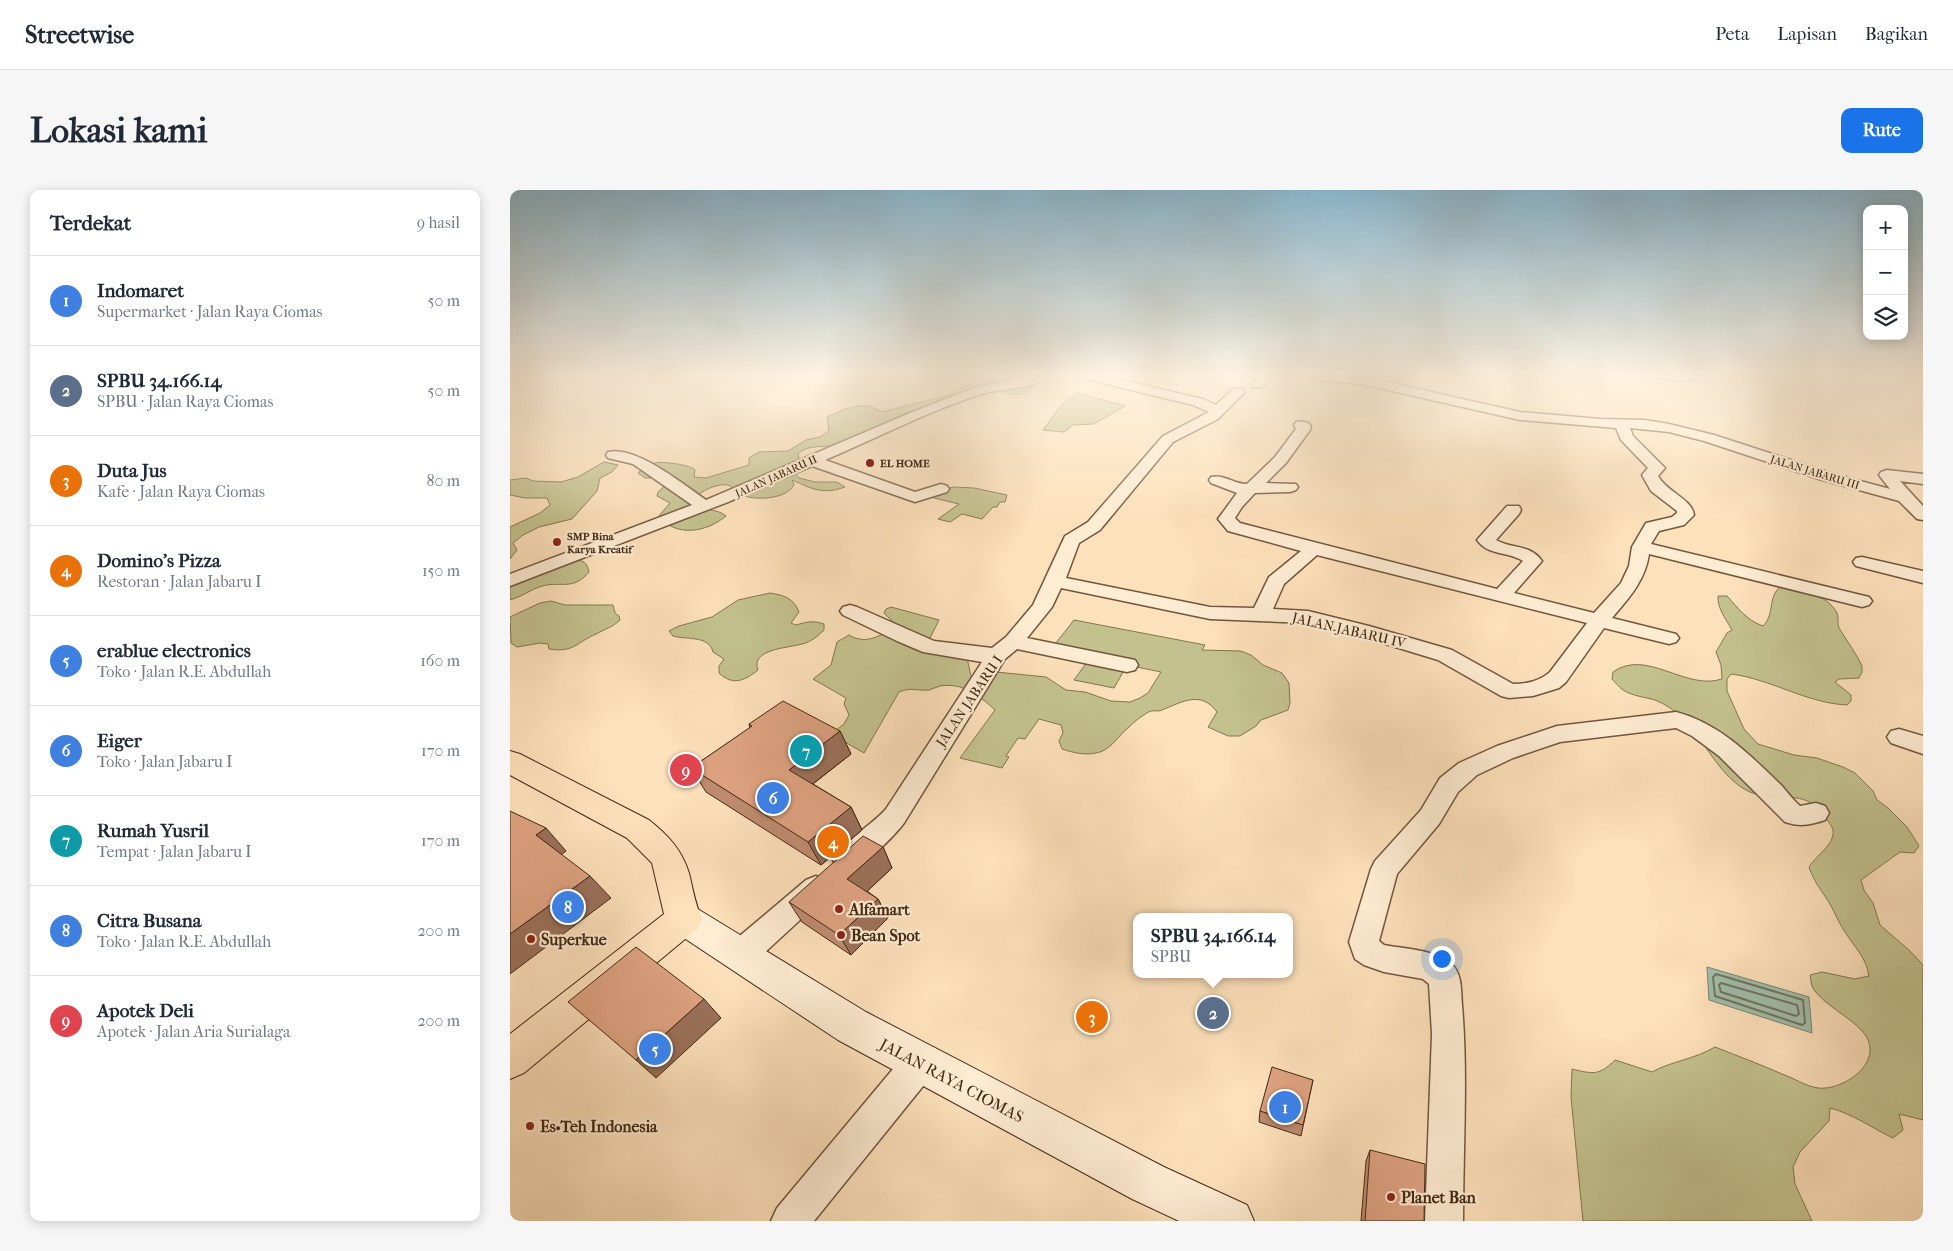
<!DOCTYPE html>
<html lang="id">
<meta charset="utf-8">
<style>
:root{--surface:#fff;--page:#f6f6f7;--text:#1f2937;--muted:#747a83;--line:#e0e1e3;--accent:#1a73e8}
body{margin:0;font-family:"IM FELL French Canon",serif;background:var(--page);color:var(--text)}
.controls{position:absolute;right:15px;top:15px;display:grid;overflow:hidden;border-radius:10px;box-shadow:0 2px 12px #0003}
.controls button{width:45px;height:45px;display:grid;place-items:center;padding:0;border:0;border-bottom:1px solid var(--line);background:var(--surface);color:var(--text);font:25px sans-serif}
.you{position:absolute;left:931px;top:768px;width:18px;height:18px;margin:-12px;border:4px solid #fff;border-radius:50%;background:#1a73e8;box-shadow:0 0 0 8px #1a73e833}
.badge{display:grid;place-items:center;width:32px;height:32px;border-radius:50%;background:var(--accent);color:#fff;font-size:16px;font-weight:700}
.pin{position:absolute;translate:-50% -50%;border:2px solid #fff;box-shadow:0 1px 5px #0006}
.popup{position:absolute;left:623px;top:723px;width:160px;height:65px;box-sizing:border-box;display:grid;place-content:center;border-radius:10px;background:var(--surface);filter:drop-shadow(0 1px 4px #0005);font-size:16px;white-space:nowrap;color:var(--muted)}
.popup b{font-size:19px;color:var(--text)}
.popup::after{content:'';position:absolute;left:50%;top:100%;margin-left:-10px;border:10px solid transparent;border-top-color:var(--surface)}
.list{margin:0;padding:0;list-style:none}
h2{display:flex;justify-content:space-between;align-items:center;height:65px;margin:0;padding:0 20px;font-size:21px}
h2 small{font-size:16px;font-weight:400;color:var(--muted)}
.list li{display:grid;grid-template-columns:32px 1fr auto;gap:15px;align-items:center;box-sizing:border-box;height:90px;padding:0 20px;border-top:1px solid var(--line)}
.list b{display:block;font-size:19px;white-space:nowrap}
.list p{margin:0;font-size:16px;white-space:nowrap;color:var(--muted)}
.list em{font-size:16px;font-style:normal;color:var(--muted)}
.icon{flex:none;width:28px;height:28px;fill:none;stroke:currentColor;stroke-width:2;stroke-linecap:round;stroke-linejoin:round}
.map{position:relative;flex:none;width:1413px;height:1031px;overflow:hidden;border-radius:10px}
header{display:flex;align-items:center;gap:30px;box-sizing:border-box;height:70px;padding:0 25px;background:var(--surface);border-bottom:1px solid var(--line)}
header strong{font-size:24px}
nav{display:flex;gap:28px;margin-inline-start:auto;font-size:18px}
.intro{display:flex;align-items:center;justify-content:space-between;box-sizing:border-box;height:120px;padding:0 30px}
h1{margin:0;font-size:35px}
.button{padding:12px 22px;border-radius:10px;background:var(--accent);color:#fff;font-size:18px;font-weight:700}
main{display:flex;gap:30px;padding:0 30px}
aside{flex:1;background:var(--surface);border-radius:10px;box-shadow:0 2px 12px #0003}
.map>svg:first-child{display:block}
</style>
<header>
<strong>Streetwise</strong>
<nav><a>Peta</a><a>Lapisan</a><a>Bagikan</a></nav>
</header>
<div class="intro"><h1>Lokasi kami</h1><a class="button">Rute</a></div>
<main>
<aside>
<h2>Terdekat<small>9 hasil</small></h2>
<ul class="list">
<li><span class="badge" style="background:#3f7fe0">1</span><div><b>Indomaret</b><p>Supermarket · Jalan Raya Ciomas</p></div><em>50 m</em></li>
<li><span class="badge" style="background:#5c6f8a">2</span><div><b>SPBU 34.166.14</b><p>SPBU · Jalan Raya Ciomas</p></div><em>50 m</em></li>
<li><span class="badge" style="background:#e8710a">3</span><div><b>Duta Jus</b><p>Kafe · Jalan Raya Ciomas</p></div><em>80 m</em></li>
<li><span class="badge" style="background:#e8710a">4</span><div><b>Domino's Pizza</b><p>Restoran · Jalan Jabaru I</p></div><em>150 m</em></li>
<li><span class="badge" style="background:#3f7fe0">5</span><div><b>erablue electronics</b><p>Toko · Jalan R.E. Abdullah</p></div><em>160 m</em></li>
<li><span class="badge" style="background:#3f7fe0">6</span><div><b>Eiger</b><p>Toko · Jalan Jabaru I</p></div><em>170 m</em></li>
<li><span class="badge" style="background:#0f9aa8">7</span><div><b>Rumah Yusril</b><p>Tempat · Jalan Jabaru I</p></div><em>170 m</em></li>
<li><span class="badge" style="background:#3f7fe0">8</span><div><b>Citra Busana</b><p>Toko · Jalan R.E. Abdullah</p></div><em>200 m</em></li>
<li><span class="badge" style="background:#e0444e">9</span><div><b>Apotek Deli</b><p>Apotek · Jalan Aria Surialaga</p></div><em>200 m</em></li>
</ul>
</aside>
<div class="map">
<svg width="1413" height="1031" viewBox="0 0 1413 1031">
<rect width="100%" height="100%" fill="#fde1bb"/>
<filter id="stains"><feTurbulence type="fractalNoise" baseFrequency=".004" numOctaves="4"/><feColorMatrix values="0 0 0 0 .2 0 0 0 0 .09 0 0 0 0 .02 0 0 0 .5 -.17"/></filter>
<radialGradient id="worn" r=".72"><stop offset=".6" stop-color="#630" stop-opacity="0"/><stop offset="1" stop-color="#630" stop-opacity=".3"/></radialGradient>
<g fill="#c3c28e" stroke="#837650">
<path d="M501,186L533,187C530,191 527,191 524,195C515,206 506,206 493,202L492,199L496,197L396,223L375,233V235C357,243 337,253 318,256C308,257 295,256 288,264L290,272L285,283L289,288L305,292H327L335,297C312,305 303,299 282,290L284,295C276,310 243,311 229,304C224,302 223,296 217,295C205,293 184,304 181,315C193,322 205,317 216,326C197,342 166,348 149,326L160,313L147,306L148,302L157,294L144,288H135L128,283C133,278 138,274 145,273C153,271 181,275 185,280L184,287L196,288L239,275V268L249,262L278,261L296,250L310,247L319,241L317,227L335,219L348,216H360L372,222L439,205L457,195L485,191Z"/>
<path d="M567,203L615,216L584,234L563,235L554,242L533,240L550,217Z"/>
<path d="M94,272L108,275L102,282L90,288L87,301L62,329L29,337L13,345L3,353L7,360L0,369V337L30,323L40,315L37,308H15L0,305V290L16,288L23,291L51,292L68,287Z"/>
<path d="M443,297L464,298L497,305L495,312H490L487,317H483L472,329L452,324L440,332L428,329L449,314L416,306Z"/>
<path d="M68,370C76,372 77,374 79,382C63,401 52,391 32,396C21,399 12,407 0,410V386C25,395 43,374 68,370Z"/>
<path d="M1272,395C1290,399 1318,405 1327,423C1329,428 1327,433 1329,438C1337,451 1346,463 1352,476V482L1349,488L1329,489L1325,492L1341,505V511L1337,515C1296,513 1261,489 1221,484L1217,489V501L1234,539L1248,554L1284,565L1307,568L1333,577L1345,583L1363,601L1367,610L1378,618L1397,637L1409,656L1404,663L1390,662L1351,690L1354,700L1363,713L1370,735L1400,761L1413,775V930L1389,924L1393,940L1383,948C1362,938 1343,924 1320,918L1319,931L1290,962L1283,977L1285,994L1302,1031H1073L1061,907L1062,879C1083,884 1089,886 1105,870L1142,882C1162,871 1185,869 1205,857C1227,866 1250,874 1272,884C1284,888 1295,896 1308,898C1334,901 1377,871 1353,842C1340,827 1316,816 1304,800C1301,796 1301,790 1300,785L1312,782L1345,789L1359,786C1356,767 1345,758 1335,742C1329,733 1325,723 1320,714C1312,701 1304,692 1299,677C1306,665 1325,655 1323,640C1322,636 1318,631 1315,627C1292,595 1271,615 1240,602C1209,588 1195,549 1171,527C1164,520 1155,514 1145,510C1135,507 1122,506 1113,500C1109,497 1105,492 1102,489L1103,482C1137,458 1175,501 1212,489L1211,475L1206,462L1217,443L1222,440C1216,429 1207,418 1208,406H1217C1228,418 1236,430 1253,436C1266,423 1256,408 1272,395Z"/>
<path d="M260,403C273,405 284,408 289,422L281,433L286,435C296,432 304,430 314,434V440C308,446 301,452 292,454C278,458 240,459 248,480C234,491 223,496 209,483V476L214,469L203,462C199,445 176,450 163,446L159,441L169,436L202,427L228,410Z"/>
<path d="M41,411L55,415H103L105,423L109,426L110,430C103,437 95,439 86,444C67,452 64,463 39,459L38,454L30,453L7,457L1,453L0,427L30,413Z"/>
<path d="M381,417L429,430L416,456L457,468L461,486L468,491L486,482L536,487L556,500L575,502L601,511L620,512L630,508L638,503L651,482L617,475L604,498L564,490L580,468L542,458L564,430L695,455L692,460L731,461L741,465L753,475L772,483L779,493L780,513L778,520L751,530L746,536L730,546H718L698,537L707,522C691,500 672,512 652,520C649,522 645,520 641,521C635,523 624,532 619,537C609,545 602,558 590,562C577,566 564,563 552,559L549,551L553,543L551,535L529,529L515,549L508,548L496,566L499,567L492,578L450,568L485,520C470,506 452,492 430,496C426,497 423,499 419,500C408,501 400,497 389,502L354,563L321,544L334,534L339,525L334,514L336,508L303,489L321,475L327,452L339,445C354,454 368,448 382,438L383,432L374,423L376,419Z"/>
</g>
<path fill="#a0beab" stroke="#7b826e" d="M1197,777L1299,807L1302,843L1199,810Z"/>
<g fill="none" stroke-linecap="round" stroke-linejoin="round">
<g stroke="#72745f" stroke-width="2">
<path d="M1206,784L1293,810L1295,833L1292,835L1205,806L1203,787Z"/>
<path d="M1211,793L1287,815L1289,824L1286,826L1211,802L1209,795Z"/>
</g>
<g stroke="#72573d" stroke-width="3">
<g id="street">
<path d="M521,186H538C528,198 488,199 472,204C418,221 367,248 315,270L405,302L431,294L437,296L439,299L437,302L405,312L302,276L218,312L0,396V384L182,315L123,274L98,268L96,265L98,262C125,255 173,294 196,310L400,223L464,198Z"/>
<path d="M574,186H594L693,209L706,215L723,199H733L735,202L708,229L663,252L590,340L569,353L556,388L700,417L744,418L759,387L791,361L718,341L708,329L727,303L701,293L699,290L701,287C714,284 724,294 737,294L765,267L786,239L784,235L786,232C792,231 797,231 801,236L800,240L776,273L756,293L786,294L788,297L786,300L780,302L745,303L732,317L725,328L730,333L987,399L1013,371C998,361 978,366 967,350L997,316H1009L1011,320L1009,324L986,350C1002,359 1020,354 1032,371L1004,403L1084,423L1111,393L1119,376L1122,357L1136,333L1162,327L1167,323V321L1141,301L1132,285L1138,278L1111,250L1106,238L1010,230L851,194L804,190L800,189L798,186H851L1010,222L1090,229L1135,230L1159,234L1204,245L1321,283L1380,299L1369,285L1371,282L1377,280L1413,284V294L1390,291L1413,316V330L1407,329L1389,311L1309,289L1194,251L1159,242L1120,238L1123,246L1155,278L1148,286C1157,302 1182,309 1184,325L1174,335L1149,341L1141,354L1359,407L1362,411L1359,415L1352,417L1139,364C1135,391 1119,408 1102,428L1166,444L1169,448L1166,452L1159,454L1094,438L1056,492L1049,498L1023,506L999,508L991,506L928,470L846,445L798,433L700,429L551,398L542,417L517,448L625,470L628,475L625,480L617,482L507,459L495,469L394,633C385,645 353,678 339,680C335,681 331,679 327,678L323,670C333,651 361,636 376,619L472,472L413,462L387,451L333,425L330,421L333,417L340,415L347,417L424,451L482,458L496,447L523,415L555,346L578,332L653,246L699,222L683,215L576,189ZM807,365L1077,433L1040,482C1030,491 1017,494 1003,494L942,460L859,436L798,421L763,419L774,394Z"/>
<path d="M750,186H764L752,197H742L741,194Z"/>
<path d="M1146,186H1194C1188,192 1152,192 1146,186Z"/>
<path d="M1352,367L1413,381V393L1346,376L1343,372L1346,368Z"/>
<path d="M1166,522C1209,533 1241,566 1272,596C1278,603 1283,610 1290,616L1306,613L1315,616L1319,623L1315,630C1300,635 1290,637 1275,632L1209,566L1182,546L1166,538L1050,552L1003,568L967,585L948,602L929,634L887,684L869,751L874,755C894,759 933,760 945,778C952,788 951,803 952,815C958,886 953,959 953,1031H915L922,844L919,794L913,789L874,782L854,775L845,769L839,752L861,679L865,671L911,620L930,588L949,573L987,556L1047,536Z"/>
<path d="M1389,539L1413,546V564L1381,553L1377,547L1381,541Z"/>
<path d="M306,686L316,690L320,698L316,706L241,775L230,779L219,775L215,765L219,755L296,690Z"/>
<path d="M410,856L422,861L427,873L422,885L304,1031H261L267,1018L398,861Z"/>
</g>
</g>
<g stroke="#432913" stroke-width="2">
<path id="secondary" d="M174,714L186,718L356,822L654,977L737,1015L744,1031H669L622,1009L328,850L162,740L156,729L162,718Z"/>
</g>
<g stroke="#432913" stroke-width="2">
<path id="primary" d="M0,561L10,564L139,630C158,645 172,660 179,683C183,699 185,714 192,729L186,740L14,883L0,889V844L154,724L142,673L117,648L0,585Z"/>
</g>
<use href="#street" fill="#feecd3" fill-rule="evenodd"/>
<use href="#secondary" fill="#feecd3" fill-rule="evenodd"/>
<use href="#primary" fill="#fde1bb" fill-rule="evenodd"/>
</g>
<g fill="#bf8b6f" stroke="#432913">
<path d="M239,534L330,541L341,564L303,594L341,617L352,640L311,675L196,602L181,578L240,538Z"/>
<path d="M373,657L382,678L357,701L368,709L378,728L341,765L292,732L279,712Z"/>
<path d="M803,890L791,946L749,932L750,921Z"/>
<path d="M860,960L914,1031H851L856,971Z"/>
</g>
<g fill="#9b715a" stroke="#432913">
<path d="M330,541L341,564L291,603L279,580Z"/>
<path d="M341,617L352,640L311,675L298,652Z"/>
<path d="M36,638L56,661L47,668L26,645Z"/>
<path d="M373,657L382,678L348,710L337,689Z"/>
<path d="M80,686L101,708L0,784V744Z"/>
<path d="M368,709L378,728L341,765L329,745Z"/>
<path d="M194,809L211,828L146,888L126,870Z"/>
</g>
<g fill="#dea281" stroke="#432913">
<path d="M273,511L330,541L279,580L341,617L298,652L181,578L242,536L239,534Z"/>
<path d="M0,621L36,638L26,645L80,686L0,744Z"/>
<path d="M353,646L373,657L337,689L368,709L329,745L279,712Z"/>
<path d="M126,757L194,809L126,870L58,812Z"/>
<path d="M762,877L803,890L793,935L750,921Z"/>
<path d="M860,960L915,974L914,1031H855Z"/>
</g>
<linearGradient id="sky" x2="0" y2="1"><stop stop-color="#8bb8d0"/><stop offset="0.56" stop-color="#fef2e0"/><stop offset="1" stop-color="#fef2e0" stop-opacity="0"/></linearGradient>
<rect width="1413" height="330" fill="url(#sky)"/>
<g fill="#8f2418" stroke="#feecd3" stroke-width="2">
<circle cx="360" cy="273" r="5"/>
<circle cx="47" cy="352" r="5"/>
<circle cx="329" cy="719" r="5"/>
<circle cx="331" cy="745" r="5"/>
<circle cx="21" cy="749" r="5"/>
<circle cx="20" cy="936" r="5"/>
<circle cx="881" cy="1007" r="5"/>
</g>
<g text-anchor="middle" stroke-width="4.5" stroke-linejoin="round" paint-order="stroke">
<g font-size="11" font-weight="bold" fill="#432913" stroke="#feecd3" text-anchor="start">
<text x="370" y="277">EL HOME</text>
<text x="57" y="350">SMP Bina<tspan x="57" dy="13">Karya Kreatif</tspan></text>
</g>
<g font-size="11" fill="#432913" stroke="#feecd3">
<text transform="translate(1305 282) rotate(17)" y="4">JALAN JABARU III</text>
<text transform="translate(266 286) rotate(-24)" y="4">JALAN JABARU II</text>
</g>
<g font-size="14" fill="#432913" stroke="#feecd3">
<text transform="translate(839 440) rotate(13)" y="5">JALAN JABARU IV</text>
<text transform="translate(459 511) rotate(-56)" y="5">JALAN JABARU I</text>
</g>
<g font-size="16" font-weight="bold" fill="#432913" stroke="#feecd3" text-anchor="start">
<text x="339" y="725">Alfamart</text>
<text x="341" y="751">Bean Spot</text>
<text x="31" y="755">Superkue</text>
<text x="30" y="942">Es•Teh Indonesia</text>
<text x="891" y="1013">Planet Ban</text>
</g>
<g font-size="16" fill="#432913" stroke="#feecd3">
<text transform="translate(442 890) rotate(28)" y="6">JALAN RAYA CIOMAS</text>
</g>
</g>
<rect width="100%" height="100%" filter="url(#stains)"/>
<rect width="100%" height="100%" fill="url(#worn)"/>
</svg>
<div class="controls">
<button>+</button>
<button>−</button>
<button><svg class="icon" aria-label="layers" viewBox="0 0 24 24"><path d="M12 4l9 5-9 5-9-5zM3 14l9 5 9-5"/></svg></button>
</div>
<div class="you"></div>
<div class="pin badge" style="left:775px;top:917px;background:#3f7fe0">1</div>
<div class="pin badge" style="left:703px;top:823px;background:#5c6f8a">2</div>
<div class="popup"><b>SPBU 34.166.14</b>SPBU</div>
<div class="pin badge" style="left:582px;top:827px;background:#e8710a">3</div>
<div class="pin badge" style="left:323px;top:652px;background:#e8710a">4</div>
<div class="pin badge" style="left:145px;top:859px;background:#3f7fe0">5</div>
<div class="pin badge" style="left:263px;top:608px;background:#3f7fe0">6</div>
<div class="pin badge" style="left:296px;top:561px;background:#0f9aa8">7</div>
<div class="pin badge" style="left:58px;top:717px;background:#3f7fe0">8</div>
<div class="pin badge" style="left:176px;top:580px;background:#e0444e">9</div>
</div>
</main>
